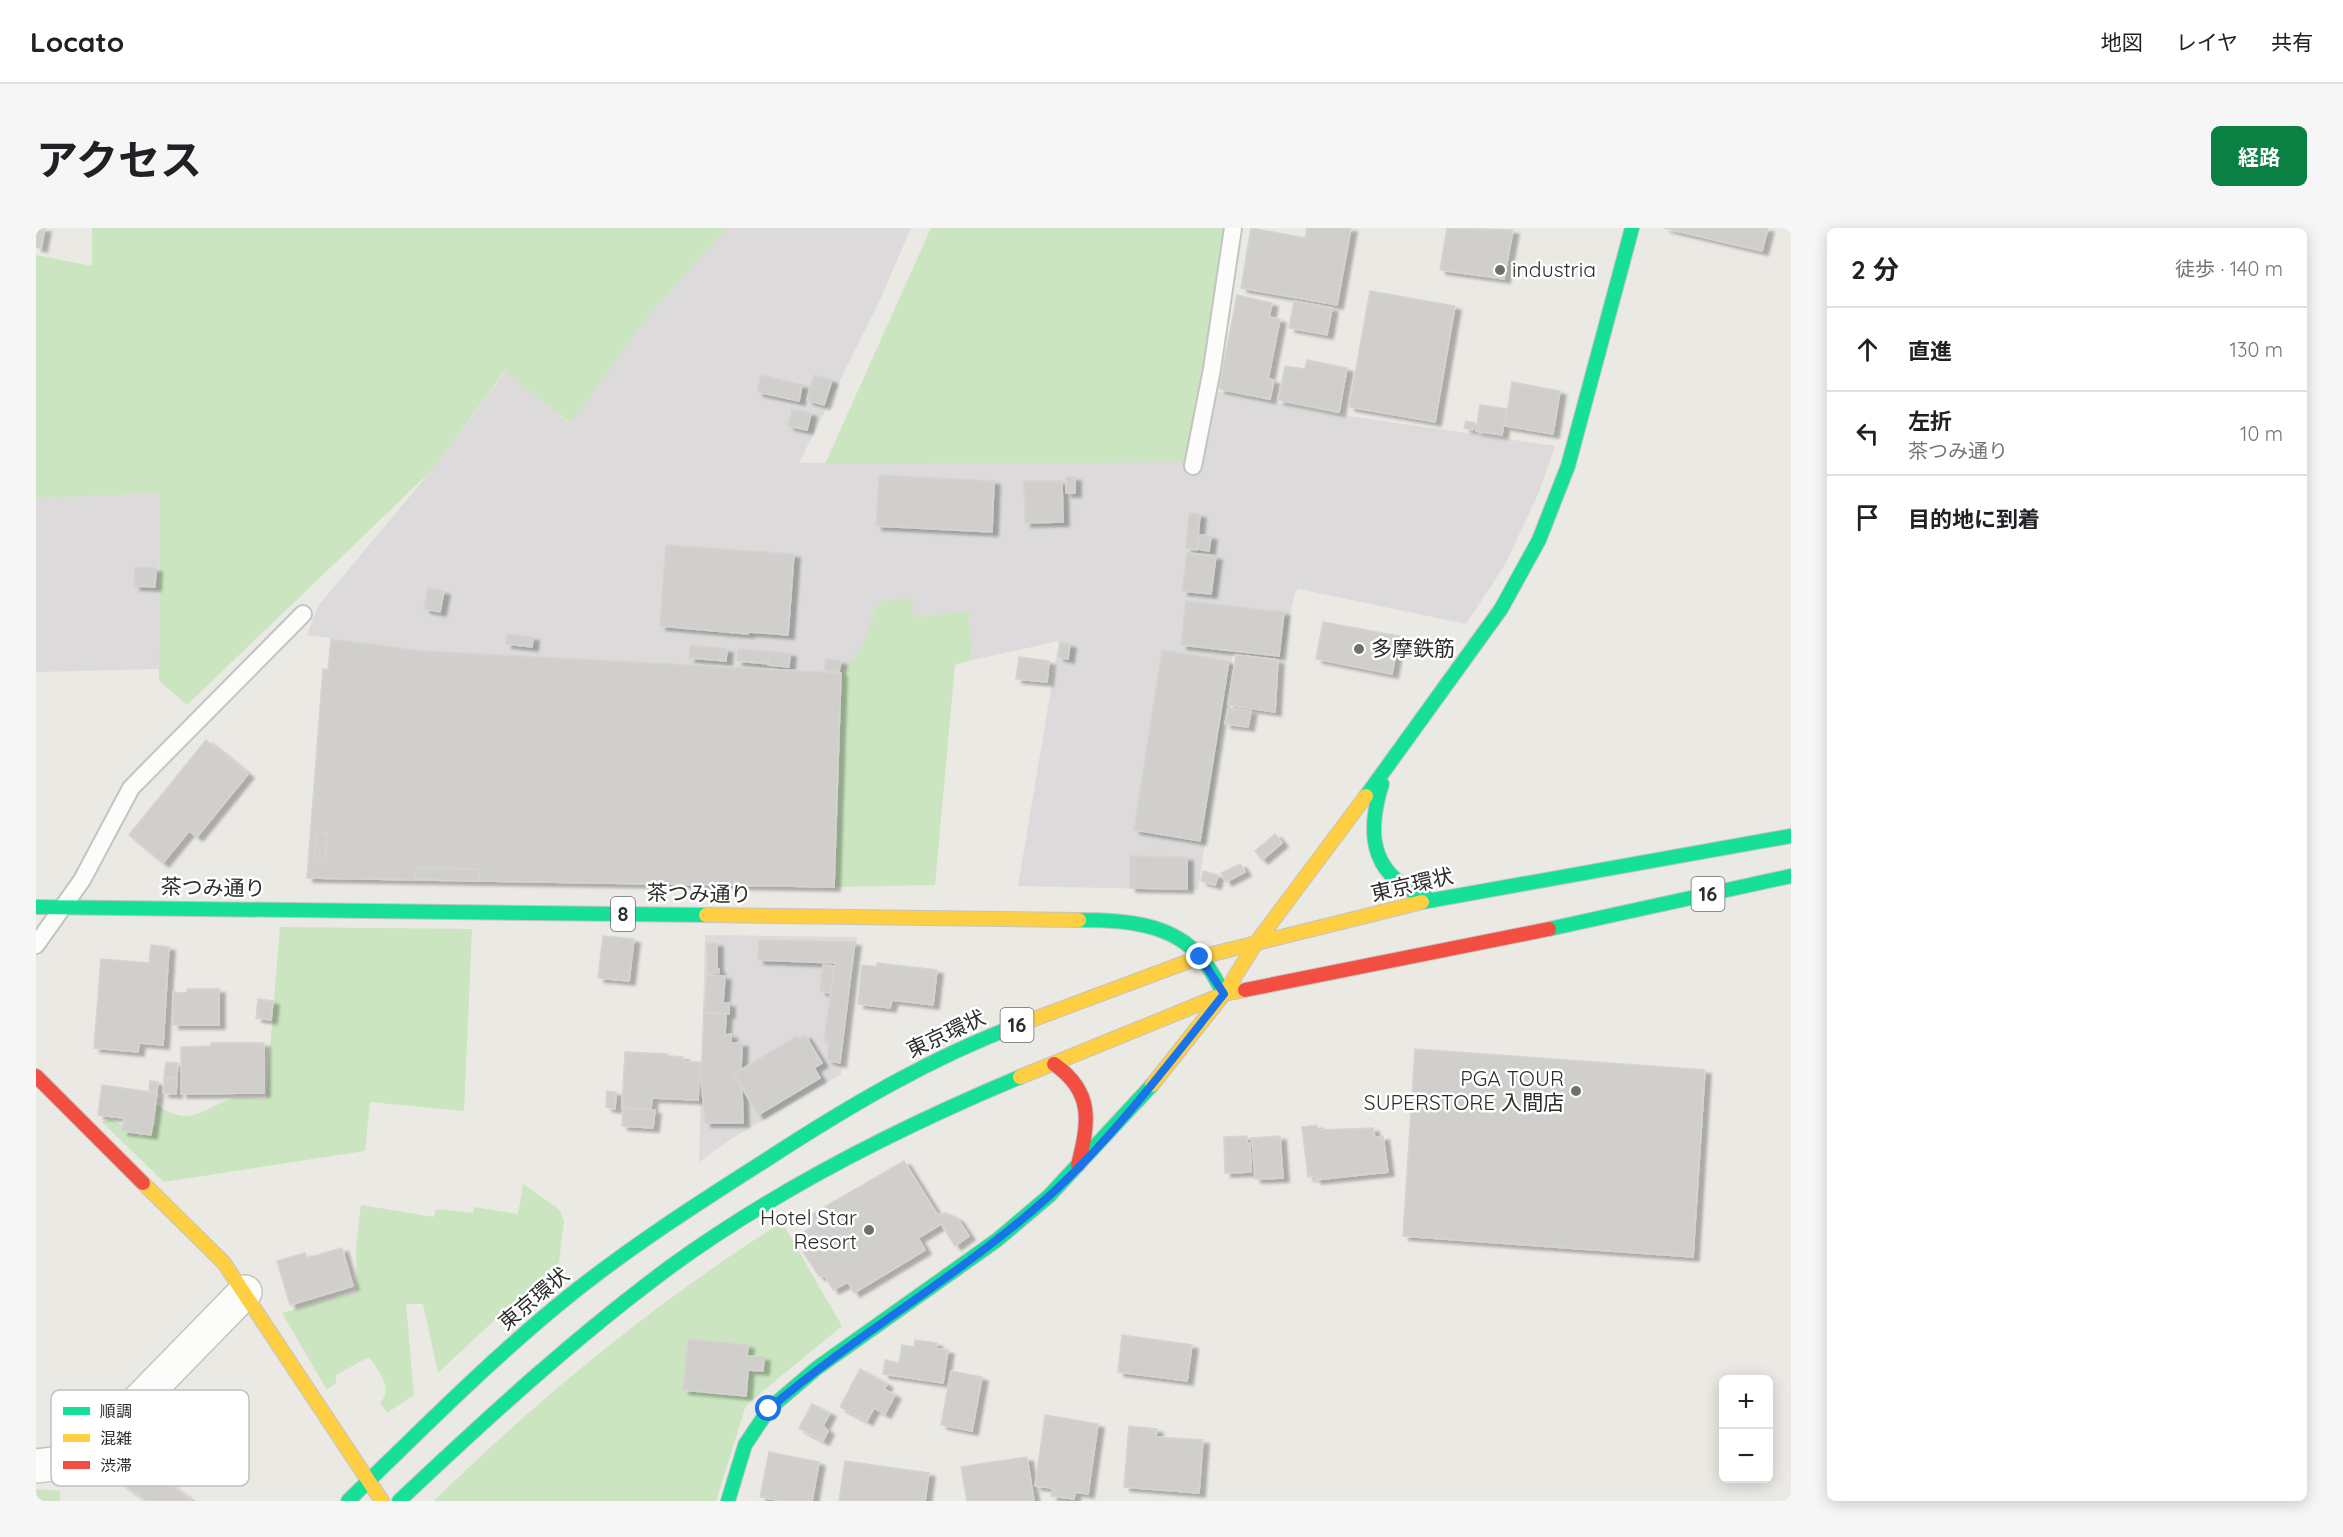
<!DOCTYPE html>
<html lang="ja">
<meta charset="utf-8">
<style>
:root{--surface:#fff;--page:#f6f6f6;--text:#202124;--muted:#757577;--line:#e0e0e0;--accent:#0b8043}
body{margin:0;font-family:Quicksand,"Noto Sans JP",sans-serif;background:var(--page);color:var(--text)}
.controls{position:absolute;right:18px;bottom:18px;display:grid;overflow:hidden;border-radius:9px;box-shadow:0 3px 15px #0003}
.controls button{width:54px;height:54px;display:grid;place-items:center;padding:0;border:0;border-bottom:2px solid var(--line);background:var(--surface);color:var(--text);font:30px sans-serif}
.stop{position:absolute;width:18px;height:18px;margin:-14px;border:4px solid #1a73e8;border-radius:50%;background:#fff}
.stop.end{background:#1a73e8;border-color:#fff;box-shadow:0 2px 6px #0008}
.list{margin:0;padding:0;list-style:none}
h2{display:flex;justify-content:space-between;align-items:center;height:78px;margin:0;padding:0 24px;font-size:26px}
h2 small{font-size:20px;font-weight:400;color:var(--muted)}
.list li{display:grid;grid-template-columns:39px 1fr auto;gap:18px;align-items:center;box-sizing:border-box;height:84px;padding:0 24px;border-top:2px solid var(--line)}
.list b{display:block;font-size:22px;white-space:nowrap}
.list p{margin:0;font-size:20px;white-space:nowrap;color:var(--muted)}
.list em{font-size:20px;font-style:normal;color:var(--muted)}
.icon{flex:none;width:33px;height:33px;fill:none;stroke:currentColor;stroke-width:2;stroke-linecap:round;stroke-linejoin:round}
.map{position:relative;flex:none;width:1755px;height:1273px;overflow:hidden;border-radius:9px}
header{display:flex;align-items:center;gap:36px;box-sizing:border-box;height:84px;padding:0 30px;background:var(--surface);border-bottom:2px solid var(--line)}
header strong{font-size:28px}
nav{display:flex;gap:33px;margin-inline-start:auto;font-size:21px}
.intro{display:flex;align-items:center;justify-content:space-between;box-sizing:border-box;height:144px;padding:0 36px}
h1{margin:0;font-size:42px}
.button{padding:15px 27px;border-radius:9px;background:var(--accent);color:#fff;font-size:21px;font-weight:700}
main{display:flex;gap:36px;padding:0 36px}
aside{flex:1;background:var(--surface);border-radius:9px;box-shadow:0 3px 15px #0003}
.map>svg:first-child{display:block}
</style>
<header>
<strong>Locato</strong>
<nav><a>地図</a><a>レイヤ</a><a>共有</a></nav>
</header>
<div class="intro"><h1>アクセス</h1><a class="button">経路</a></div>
<main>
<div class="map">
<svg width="1755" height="1273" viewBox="0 0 1755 1273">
<defs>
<filter id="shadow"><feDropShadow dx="6" dy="4" stdDeviation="1.5" flood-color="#0004"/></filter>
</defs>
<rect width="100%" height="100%" fill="#ebe9e4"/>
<g fill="#dcdadb">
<path d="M691,0H875L845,70L763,235L1154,234L1162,226L1181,163L1299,186L1519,218L1503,264L1469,337L1430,396L1263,361L1259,364L1246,431L1197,425L1162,662L982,658L1023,413L936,432L933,383L877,389L838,379L835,402L818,431L805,445L388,423L271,407L282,378L394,244L470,143L533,195L616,83Z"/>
<path d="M124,265L123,441L0,444V270Z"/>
<path d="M669,707L821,709L805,846L692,913L663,934Z"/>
</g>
<g fill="#cae5bf">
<path d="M56,0H691L616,83L534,195L469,143L394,244L151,477L123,453L124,265L0,270V27L56,38Z"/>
<path d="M895,0H1194L1154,234L789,236Z"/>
<path d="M877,371L878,389L933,383L936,432L919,437L899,657L798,659L805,445C824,423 835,408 838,379L845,373Z"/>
<path d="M244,699L436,701L428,883L334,874L329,923L128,954L66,894L75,891L105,909L120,896L121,877C158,903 171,875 201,870C210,869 220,871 230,871Z"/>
<path d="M487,956L524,982L528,994L522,1042L466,1085L402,1145L387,1076H370L378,1167L351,1185L344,1175C358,1160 343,1144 333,1129L300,1147V1155L291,1162L246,1085L321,1064L320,1020L325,977L398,989L400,981L437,985L438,979L482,986Z"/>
<path d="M746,994L806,1098L710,1177L680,1273H398C505,1168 619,1075 746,994Z"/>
<path d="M0,1261L24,1263V1273H0Z"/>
</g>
<g fill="#d0cfcb" stroke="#d6d4d0" stroke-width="1.5" filter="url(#shadow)">
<path d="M0,0H9L5,20L0,19Z"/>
<path d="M1215,0L1269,10L1271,0H1315L1301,77L1205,60Z"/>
<path d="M1411,0L1477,2L1468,51L1404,42Z"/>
<path d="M1628,0H1732L1726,23Z"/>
<path d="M1334,63L1419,78L1399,194L1313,179Z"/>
<path d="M1201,67L1236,75L1233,89L1244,91L1232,151L1238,152L1234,171L1183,161Z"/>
<path d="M1258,73L1296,80L1291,107L1253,100Z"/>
<path d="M1271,132L1311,140L1303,184L1242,172L1249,138L1269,141Z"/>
<path d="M725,147L766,157L763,173L721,164Z"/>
<path d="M778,147L796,152L788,177L771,172Z"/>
<path d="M1476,154L1524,163L1517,206L1469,198Z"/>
<path d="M1444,177L1470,181L1466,207L1440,203Z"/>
<path d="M756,181L775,185L771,202L752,198Z"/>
<path d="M1430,193L1439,195L1437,202L1428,200Z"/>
<path d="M843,247L958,253L956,304L840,298Z"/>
<rect x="1030" y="249" width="9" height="16"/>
<path d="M988,253H1026L1027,294L989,295Z"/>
<path d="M1153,285L1164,286L1161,322L1150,320Z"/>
<path d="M1164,307L1175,308L1173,323L1162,321Z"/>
<path d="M630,317L758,326L752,407L713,404L712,406L624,398Z"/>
<path d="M1151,325L1180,328L1175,366L1146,363Z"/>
<path d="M99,339L120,340L119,359L98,358Z"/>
<path d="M392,360L408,363L404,384L388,381Z"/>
<path d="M1150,373L1248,384L1243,428L1145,417Z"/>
<path d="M1287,394L1363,408L1356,446L1280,431Z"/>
<path d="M471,406L497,409L496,419L470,416Z"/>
<path d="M295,411L388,423L805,445L798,659L271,650L287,441L292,442Z"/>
<path d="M1024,414L1034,416L1032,431L1022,429Z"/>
<path d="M654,417L691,421L690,433L653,430Z"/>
<path d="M702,421L733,423L732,436L701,433Z"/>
<path d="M1126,422L1193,433L1164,613L1098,602Z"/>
<path d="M733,423L754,425L753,439L732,437Z"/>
<path d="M1200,427L1242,432L1239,484L1192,477Z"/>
<path d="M983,429L1013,433L1011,454L980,451Z"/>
<path d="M790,431L805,433L803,444L788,442Z"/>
<path d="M1192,480L1215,483L1212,499L1189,496Z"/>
<path d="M170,512L212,546L161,609L153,603L127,635L93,607Z"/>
<path d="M280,604L291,605L289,633H278Z"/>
<path d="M1239,606L1246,615L1226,632L1219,623Z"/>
<path d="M1094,628L1151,629V661L1094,660Z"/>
<path d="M1204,636L1209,644L1190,654L1185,645Z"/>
<path d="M379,640L444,641L443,653L379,651Z"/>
<path d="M1167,643L1182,647L1179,657L1165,653Z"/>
<path d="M567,708L598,711L593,753L562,750Z"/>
<path d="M723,712L819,714L804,835L791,832L794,813H788L799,735L722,732Z"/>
<path d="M671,715H681V741H683V745H671Z"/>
<path d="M115,717L133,719L127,817L103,815L102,824L58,820L65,731L113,735Z"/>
<path d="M841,735L901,742L897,777L856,772L854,780L822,776L826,737L841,739Z"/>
<path d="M787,737L798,738L794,765L784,763Z"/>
<path d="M671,747L689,748L687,775H693V786L668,784Z"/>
<path d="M151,761H183V797H137V764L151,765Z"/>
<path d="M222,771L237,773L235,792L220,790Z"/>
<path d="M668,785L690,786L689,807L695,806V815H706L705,842L698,846L706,860L707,895H669L665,851Z"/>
<path d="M769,807L786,835L778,840L784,850L722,887L698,846L761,808L762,811Z"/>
<path d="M175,815H228V865L145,866V819L175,818Z"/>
<path d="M1379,821L1669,842L1657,1029L1367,1008Z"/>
<path d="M589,824L632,826V828L647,829V834H664L662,872L616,870L615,881L586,880Z"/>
<path d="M130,834L142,835L141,849H128Z"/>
<path d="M128,850L141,851L140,866L127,865Z"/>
<path d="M114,853L122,854L121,863L113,862Z"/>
<path d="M66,857L121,865L115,907L86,903L88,890L62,887Z"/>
<path d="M571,863L580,864L579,881L570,879Z"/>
<path d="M587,880L619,882L617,900L586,898Z"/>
<path d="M1281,897V902L1337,900L1339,910L1347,908L1352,944L1279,952V948L1272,949L1266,899Z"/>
<path d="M1211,908V916L1214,915L1215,944L1189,945L1188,909Z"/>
<path d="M1244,908L1247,950L1219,951L1216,910Z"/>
<path d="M868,933L901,986L910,985L921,990L933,1008L919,1018L905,996L882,1010L889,1022L818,1065L812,1054L797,1062L789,1048H783L767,1024L774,1020L766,1005L776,999L771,989Z"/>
<path d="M306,1020L317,1058L254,1077L241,1033L269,1025L271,1030Z"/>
<path d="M1086,1107L1156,1117L1151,1153L1082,1144Z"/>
<path d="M652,1111L712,1117L711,1128L728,1129L727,1143L712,1142L710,1168L647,1162Z"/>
<path d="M879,1112L901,1115L900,1121L912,1122L907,1155L847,1146L849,1132L863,1135L866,1117L878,1119Z"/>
<path d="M824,1141L851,1156L848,1161L859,1167L849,1186L838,1180L831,1193L804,1179Z"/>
<path d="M915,1143L946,1149L936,1203L905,1197Z"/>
<path d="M776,1176L794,1185L787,1198L792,1203L787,1213L763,1200Z"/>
<path d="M1009,1187L1062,1196L1052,1266L1039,1264L1038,1271L1015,1268L1017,1260L999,1258Z"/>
<path d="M1093,1198L1121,1201L1120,1209L1167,1212L1163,1265L1088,1259Z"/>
<path d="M733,1224L783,1234L776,1273H746L724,1269Z"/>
<path d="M991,1229L998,1273H931L925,1239Z"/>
<path d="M101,1233L155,1272L154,1273H111L85,1255Z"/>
<path d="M809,1233L893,1245L889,1273H803Z"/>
</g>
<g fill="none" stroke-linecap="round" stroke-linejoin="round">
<g stroke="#c5c4c4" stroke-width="20">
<g id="lane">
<path d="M1157,238L1176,141L1197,0"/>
<path d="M0,717L46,652L95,560L267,386"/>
</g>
</g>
<g stroke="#c5c4c4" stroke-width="36">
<path id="street" d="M0,1238L25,1235L54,1217L89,1187L209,1064"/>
</g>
<g stroke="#c5c4c4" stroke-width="16">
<g id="fast">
<path d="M1346,556C1328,612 1338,651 1396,672"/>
<path d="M1330,568L1465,381L1503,312L1532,238L1596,0"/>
<path d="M1386,674L1755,608"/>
<path d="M0,679L670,687"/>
<path d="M1043,692C1085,692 1137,694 1166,731C1175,741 1181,754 1188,766"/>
<path d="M1513,701L1755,648"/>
<path d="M312,1273C383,1204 452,1134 528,1072C592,1020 661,976 730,932C813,878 897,828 990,794"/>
<path d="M363,1273C450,1191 538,1110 634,1039C741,961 862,900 984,849"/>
<path d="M692,1273L709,1217L733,1181L781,1140L961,1012L1013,968L1116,857"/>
</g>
</g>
<g stroke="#c5c4c4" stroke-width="16">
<g id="slow">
<path d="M670,687L1043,692"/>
<path d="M990,794L1164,729L1386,674"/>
<path d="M984,849L1188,766L1209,762"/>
<path d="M1116,857L1188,766L1220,715L1330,568"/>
<path d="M107,955L188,1035L346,1273"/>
</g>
</g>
<g stroke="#c5c4c4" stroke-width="16">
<g id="jam">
<path d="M1209,762L1513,701"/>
<path d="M1018,836C1058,864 1053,894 1042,937"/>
<path d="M0,848L107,955"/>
</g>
</g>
<use href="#lane" stroke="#fcfcfb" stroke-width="16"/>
<use href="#street" stroke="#fcfcfb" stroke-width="33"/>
<use href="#fast" stroke="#16e098" stroke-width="14"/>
<use href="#slow" stroke="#ffcf43" stroke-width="14"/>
<use href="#jam" stroke="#f24e42" stroke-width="14"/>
</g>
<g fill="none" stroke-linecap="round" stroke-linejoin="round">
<path stroke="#1a73e8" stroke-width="8" d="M733,1181C822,1105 925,1047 1012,969C1078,909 1133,835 1188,766L1164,729"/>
</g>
<g fill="#706f6d" stroke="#fff" stroke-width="2">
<circle cx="1464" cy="42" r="6"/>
<circle cx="1323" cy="421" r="6"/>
<circle cx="1540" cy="863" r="6"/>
<circle cx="833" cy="1002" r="6"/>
</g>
<g text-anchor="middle" stroke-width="5" stroke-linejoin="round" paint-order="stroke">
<g fill="#fff" stroke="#6c6c6c" stroke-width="1.5">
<rect x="1655.5" y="649" width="33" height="34" rx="4.5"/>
<rect x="575" y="669" width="24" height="34" rx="4.5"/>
<rect x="964.5" y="780" width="33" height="34" rx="4.5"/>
</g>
<g font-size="20" font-weight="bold" fill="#2d2d2d">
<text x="1672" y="673">16</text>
<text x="587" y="693">8</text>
<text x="981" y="804">16</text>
</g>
<g font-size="21" fill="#2d2d2d" stroke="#fff" text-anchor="start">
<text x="1476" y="49">industria</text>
<text x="1335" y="428">多摩鉄筋</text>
<text x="1528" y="858" text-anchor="end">PGA TOUR<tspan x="1528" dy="24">SUPERSTORE 入間店</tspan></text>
<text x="821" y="997" text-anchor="end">Hotel Star<tspan x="821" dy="24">Resort</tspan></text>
</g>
<g font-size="21" fill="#2d2d2d" stroke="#fff">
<text transform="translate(1376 657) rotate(-13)" y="7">東京環状</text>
<text transform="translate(177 660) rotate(1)" y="7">茶つみ通り</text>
<text transform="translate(663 666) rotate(1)" y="7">茶つみ通り</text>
<text transform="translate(910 806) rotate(-25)" y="7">東京環状</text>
<text transform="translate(498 1071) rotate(-40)" y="7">東京環状</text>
</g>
</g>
<rect x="15" y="1162" width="198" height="96" rx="9" fill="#fff" stroke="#c0c0c0" stroke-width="1.5"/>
<rect x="27" y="1179" width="27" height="8" fill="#16e098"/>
<rect x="27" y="1206" width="27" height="8" fill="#ffcf43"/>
<rect x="27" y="1233" width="27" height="8" fill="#f24e42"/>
<g font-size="16" fill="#2d2d2d">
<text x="64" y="1189">順調</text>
<text x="64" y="1216">混雑</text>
<text x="64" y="1243">渋滞</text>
</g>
</svg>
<div class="controls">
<button>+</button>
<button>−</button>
</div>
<div class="stop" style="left:733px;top:1181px"></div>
<div class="stop end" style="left:1164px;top:729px"></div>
</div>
<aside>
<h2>2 分<small>徒歩 · 140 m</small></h2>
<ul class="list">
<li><svg class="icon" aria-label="ahead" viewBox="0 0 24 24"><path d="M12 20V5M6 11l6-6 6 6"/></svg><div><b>直進</b></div><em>130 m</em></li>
<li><svg class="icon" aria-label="left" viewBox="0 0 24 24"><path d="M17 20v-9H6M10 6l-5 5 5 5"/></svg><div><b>左折</b><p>茶つみ通り</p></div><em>10 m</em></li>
<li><svg class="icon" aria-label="arrive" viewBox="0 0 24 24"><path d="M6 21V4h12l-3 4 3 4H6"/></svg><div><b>目的地に到着</b></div></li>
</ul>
</aside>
</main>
